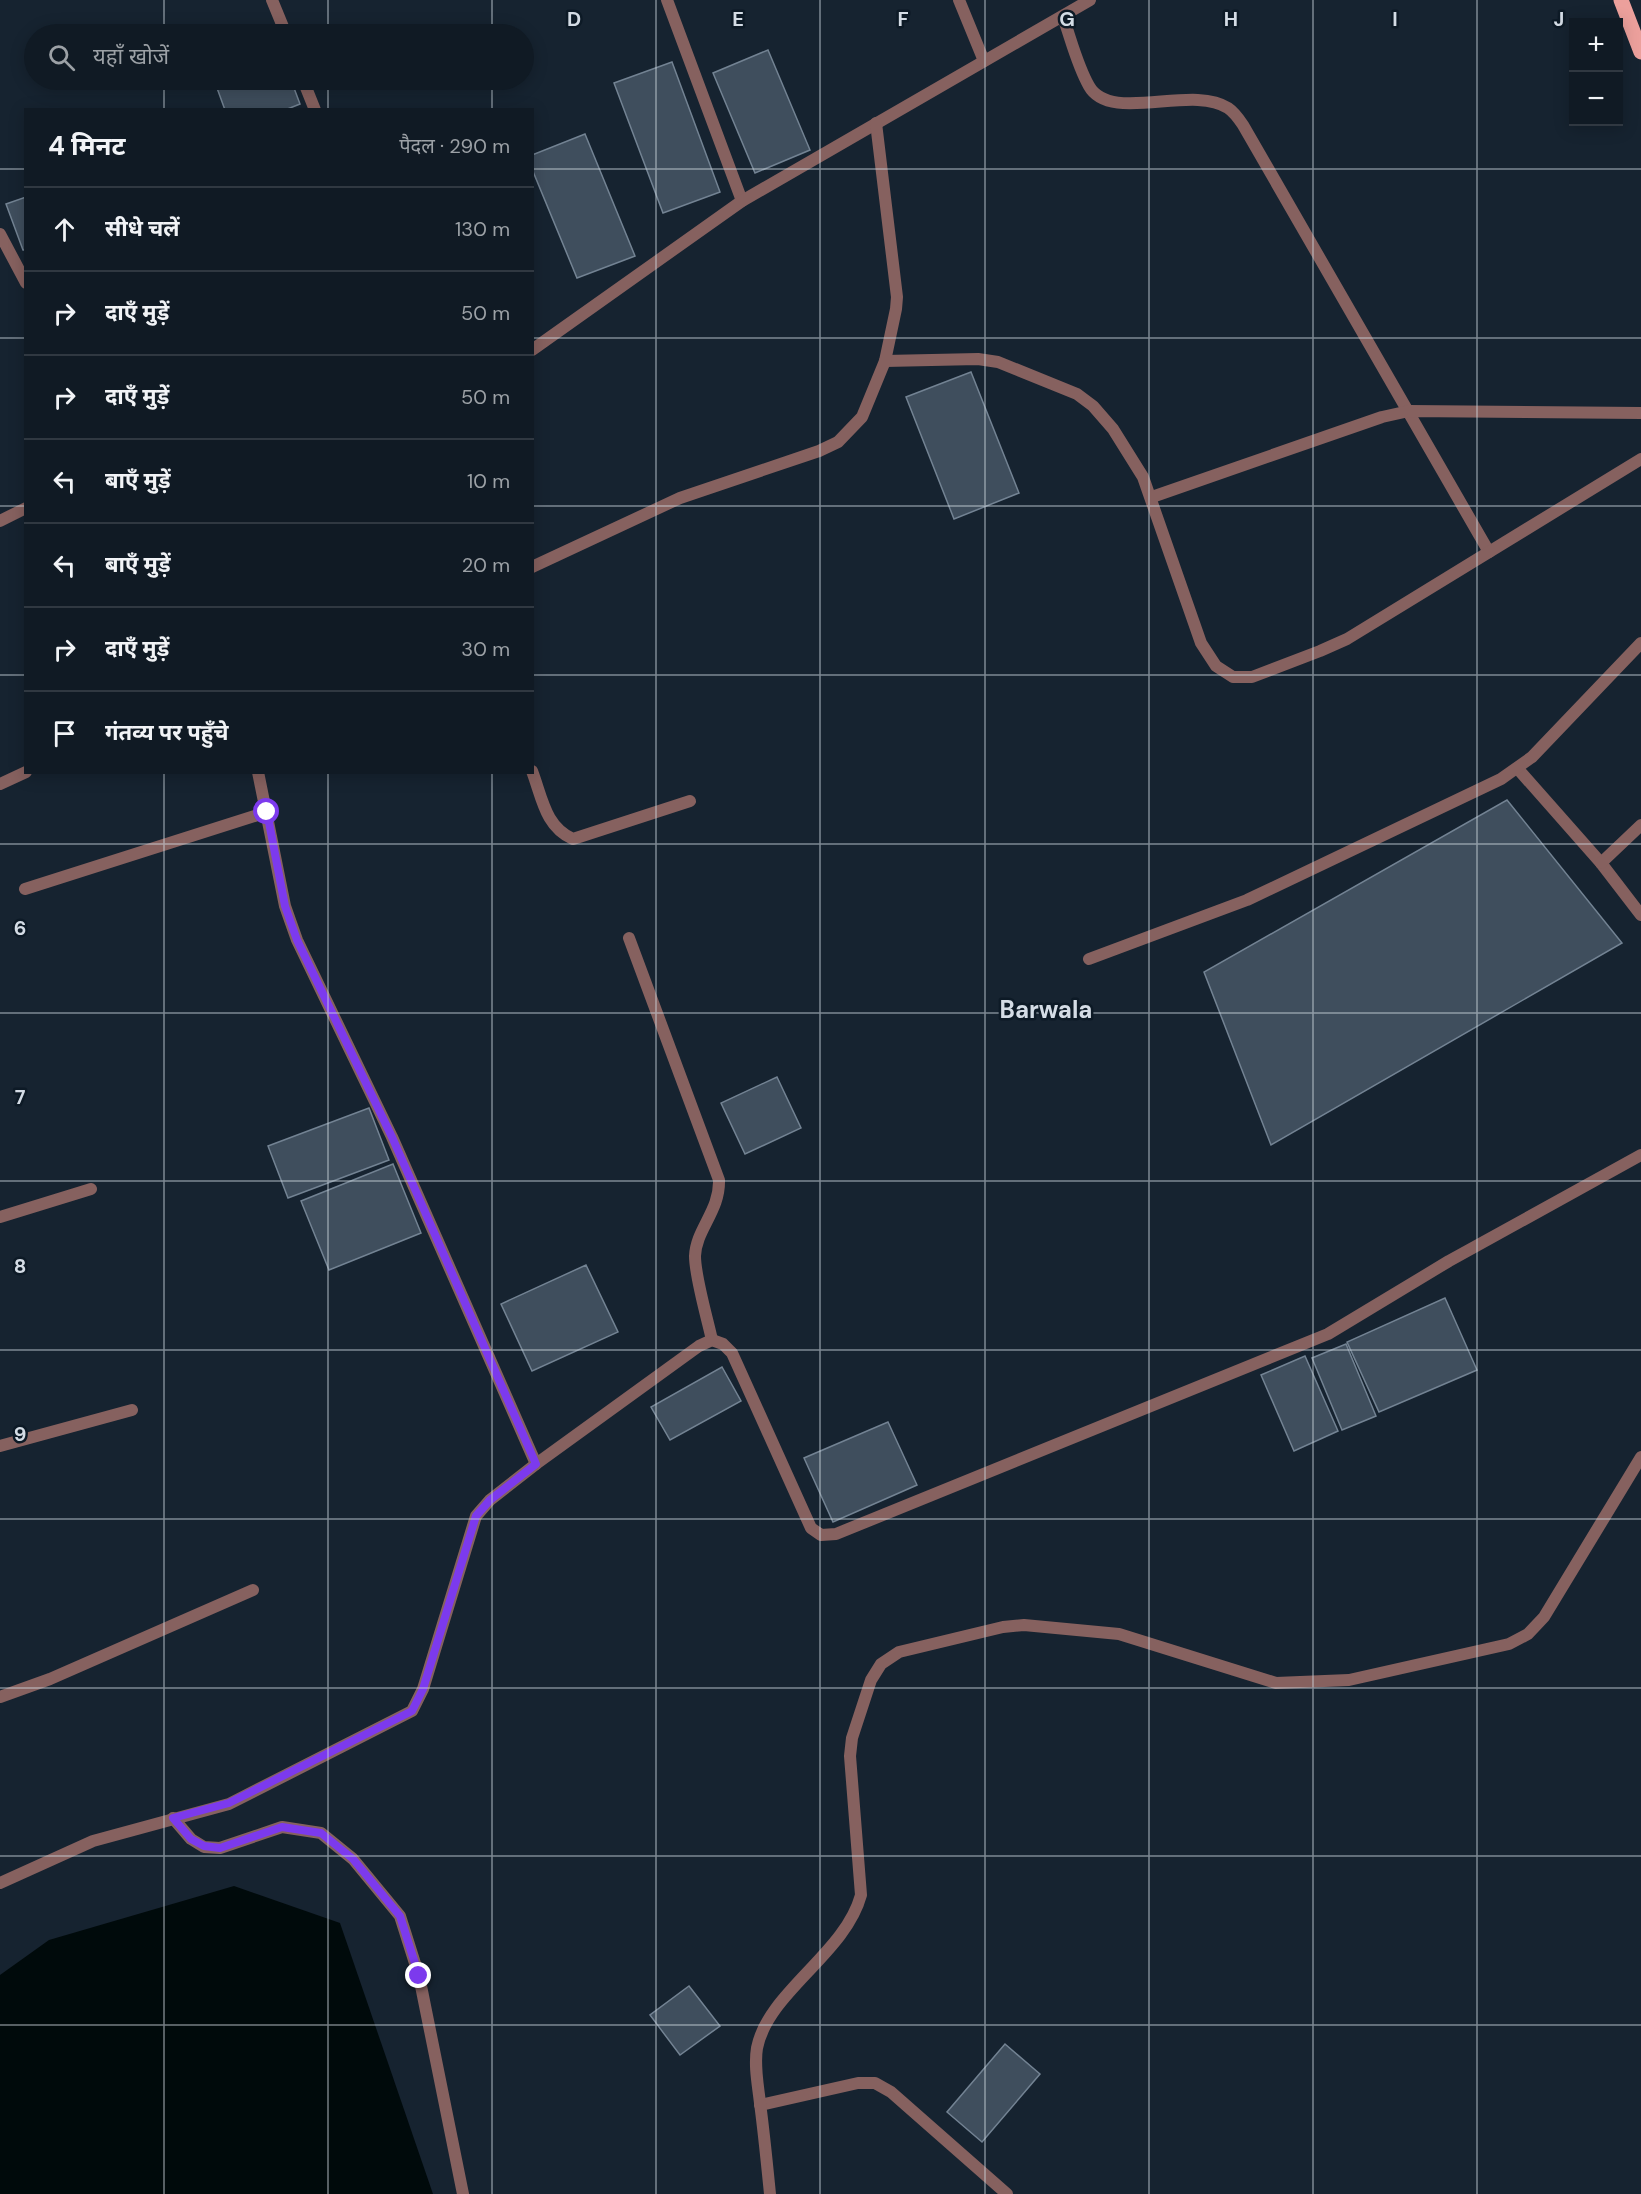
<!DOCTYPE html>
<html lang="hi">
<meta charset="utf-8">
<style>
:root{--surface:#101a24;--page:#1e2731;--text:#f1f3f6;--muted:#9ca1a6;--line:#303841}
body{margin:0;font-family:"DM Sans","Noto Sans Devanagari",sans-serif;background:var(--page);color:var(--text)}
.controls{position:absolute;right:18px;top:18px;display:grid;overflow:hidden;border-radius:0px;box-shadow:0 3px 15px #0003}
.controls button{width:54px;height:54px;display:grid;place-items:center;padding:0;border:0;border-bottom:2px solid var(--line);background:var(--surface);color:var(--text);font:30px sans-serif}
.stop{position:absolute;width:18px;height:18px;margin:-14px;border:4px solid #7c3aed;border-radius:50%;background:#fff}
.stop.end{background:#7c3aed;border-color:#fff;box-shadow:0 2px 6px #0008}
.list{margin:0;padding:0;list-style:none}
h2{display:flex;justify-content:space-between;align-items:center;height:78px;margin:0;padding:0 24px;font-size:26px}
h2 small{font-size:20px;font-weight:400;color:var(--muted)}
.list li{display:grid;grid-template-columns:39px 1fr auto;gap:18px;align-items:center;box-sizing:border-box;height:84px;padding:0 24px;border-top:2px solid var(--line)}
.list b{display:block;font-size:22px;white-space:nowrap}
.list em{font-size:20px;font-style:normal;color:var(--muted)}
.icon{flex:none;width:33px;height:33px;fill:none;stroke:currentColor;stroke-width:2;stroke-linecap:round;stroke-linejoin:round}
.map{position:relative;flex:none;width:1641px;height:2194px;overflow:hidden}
.search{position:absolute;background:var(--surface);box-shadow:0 3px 15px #0003;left:24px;top:24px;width:510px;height:66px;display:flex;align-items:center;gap:15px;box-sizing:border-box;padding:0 21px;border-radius:33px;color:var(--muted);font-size:22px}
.panel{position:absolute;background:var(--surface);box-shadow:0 3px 15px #0003;left:24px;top:108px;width:510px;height:666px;border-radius:0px}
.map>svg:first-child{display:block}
</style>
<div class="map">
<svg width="1641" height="2194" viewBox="0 0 1641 2194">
<rect width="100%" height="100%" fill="#162330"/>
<path fill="#000a0b" d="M234,1886L340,1923L433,2194H0V1975L49,1940Z"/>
<g fill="#3f4e5d" stroke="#738393" stroke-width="1.5">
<path d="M768,50L810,150L755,173L713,73Z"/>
<path d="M672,62L720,192L663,213L614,83Z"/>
<path d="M242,80H291L300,104L285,110H225L217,88Z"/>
<path d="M585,134L635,256L577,278L532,169V155Z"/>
<path d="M26,197V250H23L6,204Z"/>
<path d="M971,372L1019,493L954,519L906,397Z"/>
<path d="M1507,800L1622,943L1271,1145L1204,972Z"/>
<path d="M777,1077L801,1128L745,1154L721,1103Z"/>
<path d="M369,1108L389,1160L288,1198L268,1146Z"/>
<path d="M393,1164L421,1233L329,1270L301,1201Z"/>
<path d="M586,1265L618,1332L532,1371L501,1304Z"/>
<path d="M1445,1298L1477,1370L1379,1412L1347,1342Z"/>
<path d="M1346,1344L1376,1416L1342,1430L1312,1358Z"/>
<path d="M1305,1356L1338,1431L1294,1451L1261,1375Z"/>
<path d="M722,1367L741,1401L670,1440L651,1407Z"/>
<path d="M888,1422L917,1485L833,1522L804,1458Z"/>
<path d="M689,1986L720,2026L680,2055L650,2015Z"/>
<path d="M1005,2044L1040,2074L982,2142L947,2112Z"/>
</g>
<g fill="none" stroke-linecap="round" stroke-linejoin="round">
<g stroke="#86615f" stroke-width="12">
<path d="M272,0L286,34"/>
<path d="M667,0L742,201"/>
<path d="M959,0L984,61"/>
<path d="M1063,17C1071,39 1077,65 1089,86C1110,124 1192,84 1228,108C1234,112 1239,119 1243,125L1489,552"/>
<path d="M303,80L315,110"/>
<path d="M0,234L26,283"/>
<path d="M532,350L742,201L1090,0"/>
<path d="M885,361L978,359L998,362L1077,394L1093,406L1113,429L1143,477L1201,643L1216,666L1233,677H1252L1320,651L1347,639L1641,459"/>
<path d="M1152,497L1382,417L1409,411L1641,413"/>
<path d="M0,521L26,508"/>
<path d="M532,567L680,498L819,451L838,442L862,417L885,361L896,309L897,297L876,123"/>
<path d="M1518,769L1601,863L1641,915"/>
<path d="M532,771C542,797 545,827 573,839L690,801"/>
<path d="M258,772L285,906L297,940L392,1137L536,1464"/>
<path d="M0,784L26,772"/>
<path d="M1601,863L1641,825"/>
<path d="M25,889L267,812"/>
<path d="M629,938L719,1180C720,1211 696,1229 695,1256C695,1277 707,1317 712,1340"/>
<path d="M1089,959L1247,900L1501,779L1532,757L1641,643"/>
<path d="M0,1217L91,1189"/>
<path d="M0,1446L132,1410"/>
<path d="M0,1697L50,1679L253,1590"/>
<path d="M173,1818L191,1839L204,1847L220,1848L282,1827L321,1833L353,1859L400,1916L419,1976L463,2194"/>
<path d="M0,1883L93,1841L229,1804L412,1711L423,1689L476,1516L490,1500L536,1464L699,1346L712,1340L723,1344L732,1353L811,1528L821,1535L836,1534L1328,1334L1449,1261L1641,1155"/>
<path d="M760,2105L858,2083H875L891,2092L1007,2194"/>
<path d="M770,2194C767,2164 764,2133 760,2103C758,2085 754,2066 757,2048C768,1992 845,1954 861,1895L850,1756L852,1738L871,1680L881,1664L899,1652L1003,1627L1024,1625L1119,1634L1276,1683L1349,1680L1509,1644L1528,1634L1544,1617L1641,1457"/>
</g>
<path stroke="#eca09c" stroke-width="15" d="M1621,0L1641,52"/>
</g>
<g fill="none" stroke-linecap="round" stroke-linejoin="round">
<path stroke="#7c3aed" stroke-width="8" d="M267,812L285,906L297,940L392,1137L536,1464L490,1500L476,1516L423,1689L412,1711L229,1803L173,1818L191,1839L204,1846L220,1848L282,1827L321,1833L353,1859L400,1916L419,1976"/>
</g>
<path fill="none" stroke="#d4dce5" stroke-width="1.5" stroke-opacity="0.55" d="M164,0V34M328,0V34M492,0V34M656,0V2194M820,0V2194M985,0V2194M1149,0V2194M1313,0V2194M1477,0V2194M164,80V110M328,80V110M492,80V110M0,169H26M532,169H1641M0,338H26M532,338H1641M0,506H26M532,506H1641M0,675H26M532,675H1641M164,772V2194M328,772V2194M492,772V2194M0,844H1641M0,1013H1641M0,1181H1641M0,1350H1641M0,1519H1641M0,1688H1641M0,1856H1641M0,2025H1641"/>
<g text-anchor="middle" stroke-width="5" stroke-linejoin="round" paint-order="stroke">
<g font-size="24" font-weight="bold" fill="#d4dce5" stroke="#0d1a26">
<text x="1046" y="1018">Barwala</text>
</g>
</g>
<g font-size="20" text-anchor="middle" font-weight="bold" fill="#d4dce5" stroke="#0d1a26" stroke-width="5" stroke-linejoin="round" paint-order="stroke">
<text x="574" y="26">D</text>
<text x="738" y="26">E</text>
<text x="903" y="26">F</text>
<text x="1067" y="26">G</text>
<text x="1231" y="26">H</text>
<text x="1395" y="26">I</text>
<text x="1559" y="26">J</text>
<text x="20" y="935">6</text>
<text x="20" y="1104">7</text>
<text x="20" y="1273">8</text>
<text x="20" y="1441">9</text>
</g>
</svg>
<div class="controls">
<button>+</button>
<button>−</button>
</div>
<div class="stop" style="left:267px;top:812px"></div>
<div class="stop end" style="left:419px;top:1976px"></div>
<div class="search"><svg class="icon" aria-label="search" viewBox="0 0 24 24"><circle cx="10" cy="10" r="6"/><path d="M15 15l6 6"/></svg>यहाँ खोजें</div>
<section class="panel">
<h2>4 मिनट<small>पैदल · 290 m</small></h2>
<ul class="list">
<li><svg class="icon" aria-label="ahead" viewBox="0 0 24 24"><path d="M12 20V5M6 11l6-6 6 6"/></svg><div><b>सीधे चलें</b></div><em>130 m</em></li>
<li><svg class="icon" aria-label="right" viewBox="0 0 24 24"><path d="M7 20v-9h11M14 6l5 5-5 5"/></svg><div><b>दाएँ मुड़ें</b></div><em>50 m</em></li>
<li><svg class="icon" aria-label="right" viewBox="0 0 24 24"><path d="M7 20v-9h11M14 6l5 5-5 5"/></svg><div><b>दाएँ मुड़ें</b></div><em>50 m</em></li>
<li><svg class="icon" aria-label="left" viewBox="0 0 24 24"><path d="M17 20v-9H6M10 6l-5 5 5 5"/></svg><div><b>बाएँ मुड़ें</b></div><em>10 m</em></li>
<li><svg class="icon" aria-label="left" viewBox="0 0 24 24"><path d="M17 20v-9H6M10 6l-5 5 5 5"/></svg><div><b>बाएँ मुड़ें</b></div><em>20 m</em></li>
<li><svg class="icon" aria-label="right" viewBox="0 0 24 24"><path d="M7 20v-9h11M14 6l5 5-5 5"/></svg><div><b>दाएँ मुड़ें</b></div><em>30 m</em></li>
<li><svg class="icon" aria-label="arrive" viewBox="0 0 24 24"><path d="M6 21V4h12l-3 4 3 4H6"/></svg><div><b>गंतव्य पर पहुँचे</b></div></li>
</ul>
</section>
</div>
